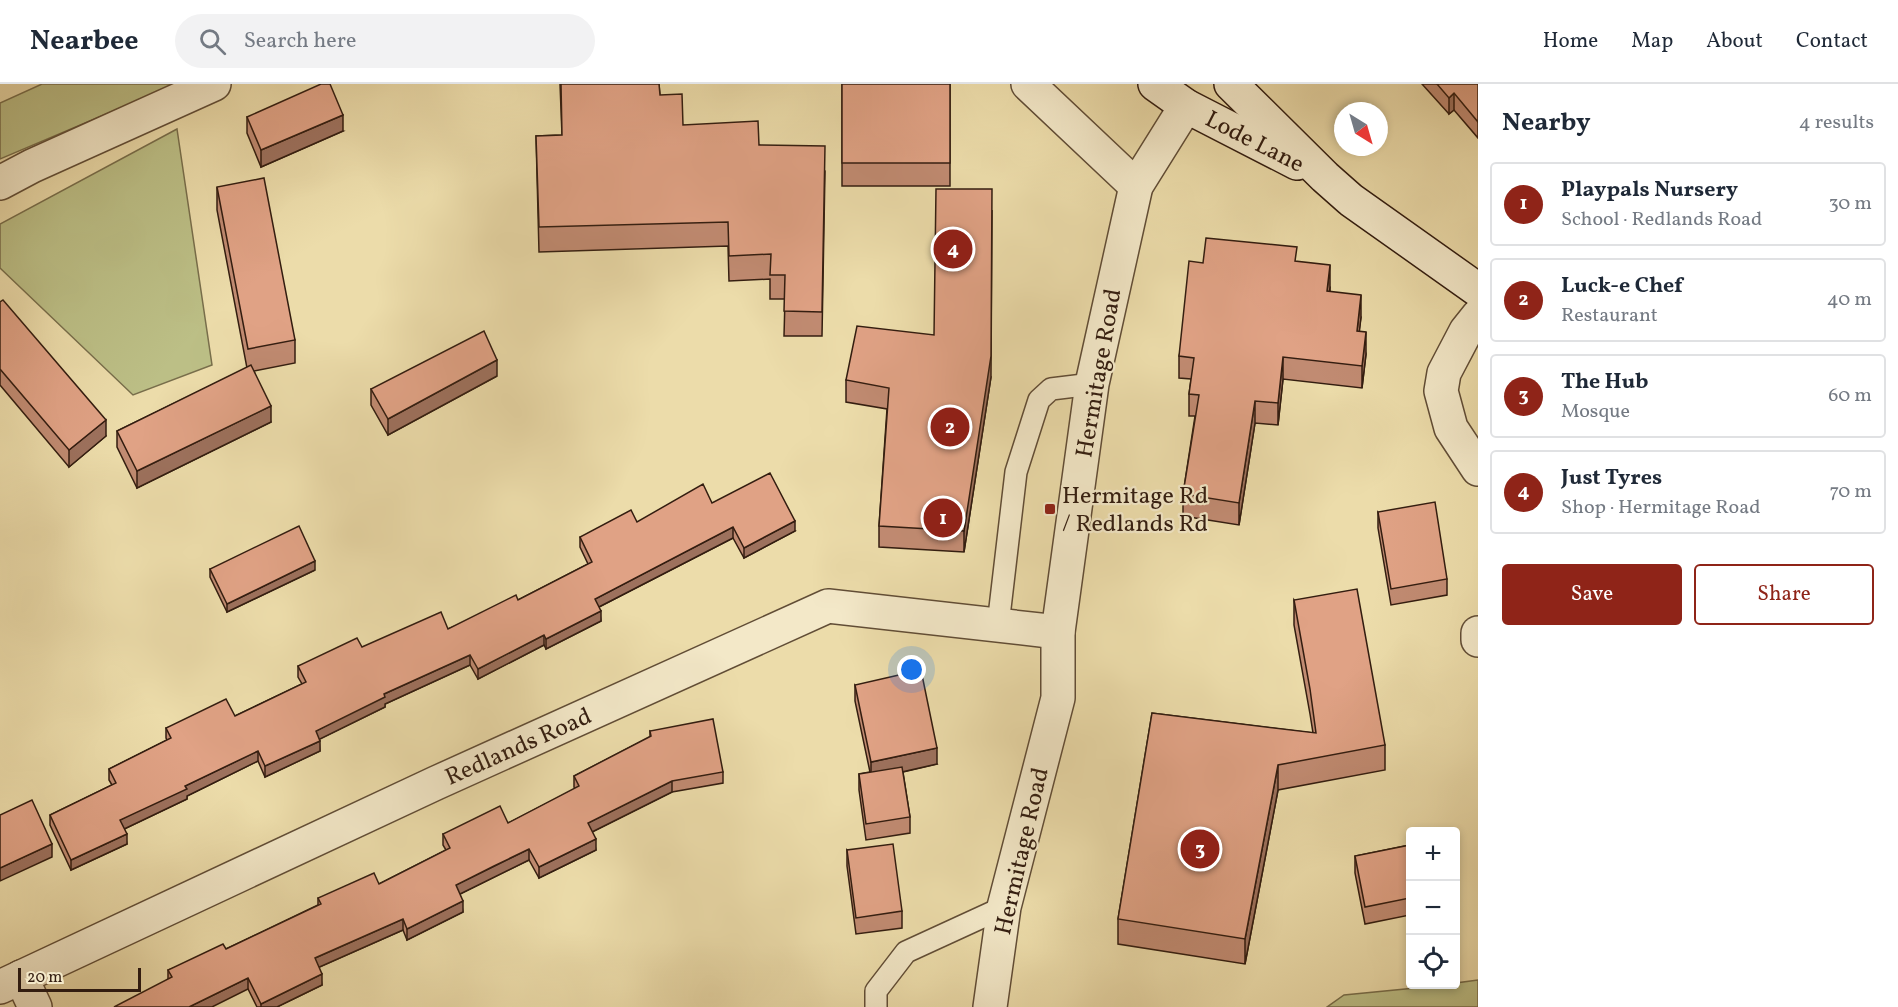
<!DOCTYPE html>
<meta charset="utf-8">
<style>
:root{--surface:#fff;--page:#f2f2f3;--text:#1f2937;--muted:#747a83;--line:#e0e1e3;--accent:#8f2418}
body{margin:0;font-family:Vollkorn,serif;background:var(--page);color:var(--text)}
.controls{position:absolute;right:18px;bottom:18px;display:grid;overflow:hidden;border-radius:6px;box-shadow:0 3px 9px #0003}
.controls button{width:54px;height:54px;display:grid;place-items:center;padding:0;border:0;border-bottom:2px solid var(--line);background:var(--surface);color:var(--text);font:30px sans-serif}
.compass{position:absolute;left:1334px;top:18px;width:54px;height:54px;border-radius:50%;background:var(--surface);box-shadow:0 3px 9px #0003;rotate:143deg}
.scale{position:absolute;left:18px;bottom:15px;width:123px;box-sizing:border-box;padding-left:6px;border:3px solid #331d10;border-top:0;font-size:16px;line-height:21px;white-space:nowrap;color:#331d10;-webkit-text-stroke:4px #f3e8c8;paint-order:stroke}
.you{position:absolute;left:912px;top:586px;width:21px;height:21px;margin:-15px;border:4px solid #fff;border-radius:50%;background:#1a73e8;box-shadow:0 0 0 9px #1a73e833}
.badge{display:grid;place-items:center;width:39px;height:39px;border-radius:50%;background:var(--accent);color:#fff;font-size:20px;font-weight:700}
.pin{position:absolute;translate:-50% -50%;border:3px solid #fff;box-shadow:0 2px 6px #0006}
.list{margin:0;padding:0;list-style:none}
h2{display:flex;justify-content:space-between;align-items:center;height:78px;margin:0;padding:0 24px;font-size:26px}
h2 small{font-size:20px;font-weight:400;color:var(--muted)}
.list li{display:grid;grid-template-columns:39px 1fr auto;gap:18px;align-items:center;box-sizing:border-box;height:84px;margin:0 12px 12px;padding:0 12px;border:2px solid var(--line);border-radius:6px}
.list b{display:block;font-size:22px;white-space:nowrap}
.list p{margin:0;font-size:20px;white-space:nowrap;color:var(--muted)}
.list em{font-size:20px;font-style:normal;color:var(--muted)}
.actions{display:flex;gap:12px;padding:18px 24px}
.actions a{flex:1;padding:14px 0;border:2px solid var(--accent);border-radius:6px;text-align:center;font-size:21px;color:var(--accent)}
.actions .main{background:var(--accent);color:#fff}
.icon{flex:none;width:33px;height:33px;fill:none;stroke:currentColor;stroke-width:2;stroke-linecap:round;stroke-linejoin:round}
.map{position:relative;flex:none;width:1478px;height:923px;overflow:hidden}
header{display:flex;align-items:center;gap:36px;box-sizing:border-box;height:84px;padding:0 30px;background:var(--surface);border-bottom:2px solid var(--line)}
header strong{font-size:28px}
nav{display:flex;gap:33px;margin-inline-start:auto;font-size:21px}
.search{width:420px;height:54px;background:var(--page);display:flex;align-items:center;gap:15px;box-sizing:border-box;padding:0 21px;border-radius:33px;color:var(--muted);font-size:22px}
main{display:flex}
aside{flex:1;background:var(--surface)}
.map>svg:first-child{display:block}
</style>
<header>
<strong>Nearbee</strong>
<div class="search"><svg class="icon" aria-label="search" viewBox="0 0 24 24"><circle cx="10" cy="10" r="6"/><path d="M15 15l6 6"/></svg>Search here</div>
<nav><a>Home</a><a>Map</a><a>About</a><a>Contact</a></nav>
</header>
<main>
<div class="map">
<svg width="1478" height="923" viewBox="0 0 1478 923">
<rect width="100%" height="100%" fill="#ecdcaa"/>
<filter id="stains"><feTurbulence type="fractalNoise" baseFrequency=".00333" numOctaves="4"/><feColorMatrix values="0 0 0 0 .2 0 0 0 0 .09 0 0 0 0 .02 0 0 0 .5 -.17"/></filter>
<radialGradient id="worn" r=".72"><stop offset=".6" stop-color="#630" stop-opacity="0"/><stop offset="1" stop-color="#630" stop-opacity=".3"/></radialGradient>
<g fill="#bcbf86" stroke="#786e4b" stroke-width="1.5">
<path d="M42,0H177L0,75V19Z"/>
<path d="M177,45L212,281L133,311L0,184V140Z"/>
<path d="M1478,896V923H1327L1344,911L1456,900V899Z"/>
</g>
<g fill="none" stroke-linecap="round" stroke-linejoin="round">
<g stroke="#614d36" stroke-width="24">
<g id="service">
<path d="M998,541L1016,388L1039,316L1051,305L1092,300"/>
<path d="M876,923V907L906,868L1004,823"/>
</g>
</g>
<g stroke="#614d36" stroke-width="36">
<g id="minor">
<path d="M1028,0L1136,102"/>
<path d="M0,99L32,82L214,0"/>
<path d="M1478,232L1466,247L1444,289L1441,307L1451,344L1478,385"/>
<path d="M1478,549V556"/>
<path d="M21,893L35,923"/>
<path d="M0,903L436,699L828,522L1058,548"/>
<path d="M990,923L1004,823L1058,614V548L1092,300L1136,102L1186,22"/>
</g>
</g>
<g stroke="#331d10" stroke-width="36">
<g id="secondary">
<path d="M1155,0L1186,22L1297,79"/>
<path d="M1231,0L1325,93L1351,116L1478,206"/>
</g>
</g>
<use href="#service" stroke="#f3e8c8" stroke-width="21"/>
<use href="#minor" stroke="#f3e8c8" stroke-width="33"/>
<use href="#secondary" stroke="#f3e8c8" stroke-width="33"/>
</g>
<g fill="#c18b72" stroke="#331d10" stroke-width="1.5">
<path d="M560,0H659L660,11L683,41L759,61L825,87L822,252H784L785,215H770V195L729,197L728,162L539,168L536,52L562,51Z"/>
<rect x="842" y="0" width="108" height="102"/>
<path d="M1422,0H1478V54L1454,26L1449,30Z"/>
<path d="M247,33L343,47L261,83L247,49Z"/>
<path d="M217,103L295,256V279L254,287L271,338L137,404L117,363V347L247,284L217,126Z"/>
<path d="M1297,178L1330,203V207L1361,233L1359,247L1366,270L1362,304L1283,295L1278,341L1255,339L1239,441L1183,432V410L1195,332H1189V310L1191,295L1179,294V272L1203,179Z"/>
<path d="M0,218L106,352L69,383L0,301Z"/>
<path d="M497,292L388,351L371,321V305Z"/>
<path d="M991,293L964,468L879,463V442L887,325L846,318V296Z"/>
<path d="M712,419L795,447L744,474L733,454L599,523L601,537L546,565L544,561L478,595L470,581L385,620V623L319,655L320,667L265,693L258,677L187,712V715L124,745L127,760L71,786L50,741V731L112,701L109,696V685L167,656L166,654V644L235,632L302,600L298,593V582L362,563L448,545L518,516L588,480L580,463V453Z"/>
<path d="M1378,428L1447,495V511L1391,521L1378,444Z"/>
<path d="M210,485L315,486L227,528L210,493Z"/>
<path d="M1294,516L1385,661V686L1278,706L1245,880L1118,860V835L1152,629L1313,649L1310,630L1294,541Z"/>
<path d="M855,601L937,680L903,688L910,733V749L866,756L859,706V690L870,688L855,617Z"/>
<path d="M650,647L723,688V699L672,708L592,748L596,766L539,794L529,776L494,793L460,810L463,828L407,856L403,846L319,883L322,901L277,923H257L248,905L168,895V886L226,865L318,821V814L379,800L446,766L443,761V750L508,739L575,705L574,703V692L650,653Z"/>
<path d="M1410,761V831L1365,840L1355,789V772Z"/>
<path d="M847,766L902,827V844L856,850L847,782Z"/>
<path d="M1455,798L1457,805V821H1455Z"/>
</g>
<g fill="#9d715d" stroke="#331d10" stroke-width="1.5">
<path d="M1454,9V26L1449,30V14Z"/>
<path d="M343,31V47L261,83V66Z"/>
<path d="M992,126L991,293L964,468V447Z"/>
<path d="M1330,181V203L1327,229V207Z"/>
<path d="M1361,211V233L1357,269V247Z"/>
<path d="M1366,248V270L1362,304V282Z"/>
<path d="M1283,273V295L1278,341V319Z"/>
<path d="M497,276V292L388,351V335Z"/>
<path d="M1255,317V339L1239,441V419Z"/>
<path d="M271,322V338L137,404V387Z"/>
<path d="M106,336V352L69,383V366Z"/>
<path d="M795,437V447L744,474V464Z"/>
<path d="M733,443V454L595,525V515Z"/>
<path d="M315,477V486L227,528V520Z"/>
<path d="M601,527V537L546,565V555Z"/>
<path d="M544,551V561L478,595V585Z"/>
<path d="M470,571V581L385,620V623L316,657V647L384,610Z"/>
<path d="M320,657V667L265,693V682Z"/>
<path d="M937,664V680L871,695V678Z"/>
<path d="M258,667V677L187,712V715L120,747V736L185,702Z"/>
<path d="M1278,681V706L1245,880V855Z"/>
<path d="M672,697V708L588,750V739Z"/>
<path d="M127,750V760L71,786V776Z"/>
<path d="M596,755V766L539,794V783Z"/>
<path d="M52,760V773L0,797V784Z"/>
<path d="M529,765V776L456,812V801Z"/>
<path d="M463,817V828L407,856V845Z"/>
<path d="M403,835V846L315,885V874Z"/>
<path d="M322,890V901L277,923H261V920Z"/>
<path d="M248,894V905L212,923H189Z"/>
</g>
<g fill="#e0a285" stroke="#331d10" stroke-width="1.5">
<path d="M321,0H330L343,31L261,66L247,33Z"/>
<path d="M561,0H659L660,11L682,10L683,41L758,37L759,61L825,62L822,228L784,227L785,191H770L771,170L729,172L728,138L539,143L536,52L562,51Z"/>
<rect x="842" y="0" width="108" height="79"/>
<path d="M1437,0H1478V38L1454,9L1449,14Z"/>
<path d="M264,94L295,256L248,265L217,103Z"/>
<path d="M936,105H992L991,272L964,447L879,442L889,304L846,296L857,242L934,251Z"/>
<path d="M1206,154L1297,163L1295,177L1330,181L1327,207L1361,211L1357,247L1366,248L1362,282L1283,273L1278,319L1255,317L1239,419L1183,410L1199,311L1189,310L1194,274L1179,272L1189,177L1203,179Z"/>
<path d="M3,216L106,336L69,366L0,285V218Z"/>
<path d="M484,247L497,276L388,335L371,305Z"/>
<path d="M251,281L271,322L137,387L117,347Z"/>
<path d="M770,389L795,437L744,464L733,443L595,515L601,527L546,555L544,551L478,585L470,571L384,610L385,613L316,647L320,657L265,682L258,667L185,702L187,705L120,736L127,750L71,776L50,731L116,699L109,685L171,654L166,644L226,615L235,632L306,598L298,582L357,554L362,563L441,528L448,545L516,511L518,516L592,478L580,453L631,426L637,438L703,400L712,419Z"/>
<path d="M1435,418L1447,495L1391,505L1378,428Z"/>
<path d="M299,442L315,477L227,520L210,485Z"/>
<path d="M1357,505L1385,661L1278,681L1245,855L1118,835L1152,629L1316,649L1310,605L1294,516Z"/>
<path d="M921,586L937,664L871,678L855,601Z"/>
<path d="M713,635L723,688L672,697L588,739L596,755L539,783L529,765L494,782L456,801L463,817L407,845L403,835L315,874L322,890L261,920L248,894L189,923H114L172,893L168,886L223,860L226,865L321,820L318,814L374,789L379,800L450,764L443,750L500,722L508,739L579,702L574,692L651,652L650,647Z"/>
<path d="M902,683L910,733L866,740L859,690Z"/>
<path d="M32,716L52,760L0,784V731Z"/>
<path d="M893,760L902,827L856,834L847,766Z"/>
<path d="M1410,761V814L1365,823L1355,772Z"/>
</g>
<rect fill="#8f2418" stroke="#f3e8c8" stroke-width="2" x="1044" y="419" width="12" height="12" rx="3"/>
<g text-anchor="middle" stroke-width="4.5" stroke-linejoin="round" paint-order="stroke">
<g font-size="24" fill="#331d10" stroke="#f3e8c8">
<text transform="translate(1255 57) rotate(27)" y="8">Lode Lane</text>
<text transform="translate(1098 289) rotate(-80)" y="8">Hermitage Road</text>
<text transform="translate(518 662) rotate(-24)" y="8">Redlands Road</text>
<text transform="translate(1021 767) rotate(-77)" y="8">Hermitage Road</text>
</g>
<g font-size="24" fill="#331d10" stroke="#f3e8c8" text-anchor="start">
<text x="1062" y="419">Hermitage Rd<tspan x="1062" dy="28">/ Redlands Rd</tspan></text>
</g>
</g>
<rect width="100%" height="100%" filter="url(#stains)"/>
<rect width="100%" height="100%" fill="url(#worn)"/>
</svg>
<div class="controls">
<button>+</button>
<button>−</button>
<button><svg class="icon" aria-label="locate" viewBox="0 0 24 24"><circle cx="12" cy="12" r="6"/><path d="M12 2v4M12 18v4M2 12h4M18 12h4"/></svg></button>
</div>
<svg class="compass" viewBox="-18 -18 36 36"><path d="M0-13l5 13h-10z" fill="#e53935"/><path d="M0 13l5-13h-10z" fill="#747a83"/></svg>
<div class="scale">20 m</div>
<div class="you"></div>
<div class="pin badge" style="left:943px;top:434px">1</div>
<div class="pin badge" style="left:950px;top:343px">2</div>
<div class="pin badge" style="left:1200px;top:765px">3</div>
<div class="pin badge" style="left:953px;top:165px">4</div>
</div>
<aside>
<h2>Nearby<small>4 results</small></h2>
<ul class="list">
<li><span class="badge">1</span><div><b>Playpals Nursery</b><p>School · Redlands Road</p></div><em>30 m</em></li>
<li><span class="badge">2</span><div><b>Luck-e Chef</b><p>Restaurant</p></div><em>40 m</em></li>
<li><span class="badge">3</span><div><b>The Hub</b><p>Mosque</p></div><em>60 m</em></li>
<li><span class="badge">4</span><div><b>Just Tyres</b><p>Shop · Hermitage Road</p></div><em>70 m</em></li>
</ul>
<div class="actions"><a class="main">Save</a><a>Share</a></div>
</aside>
</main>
